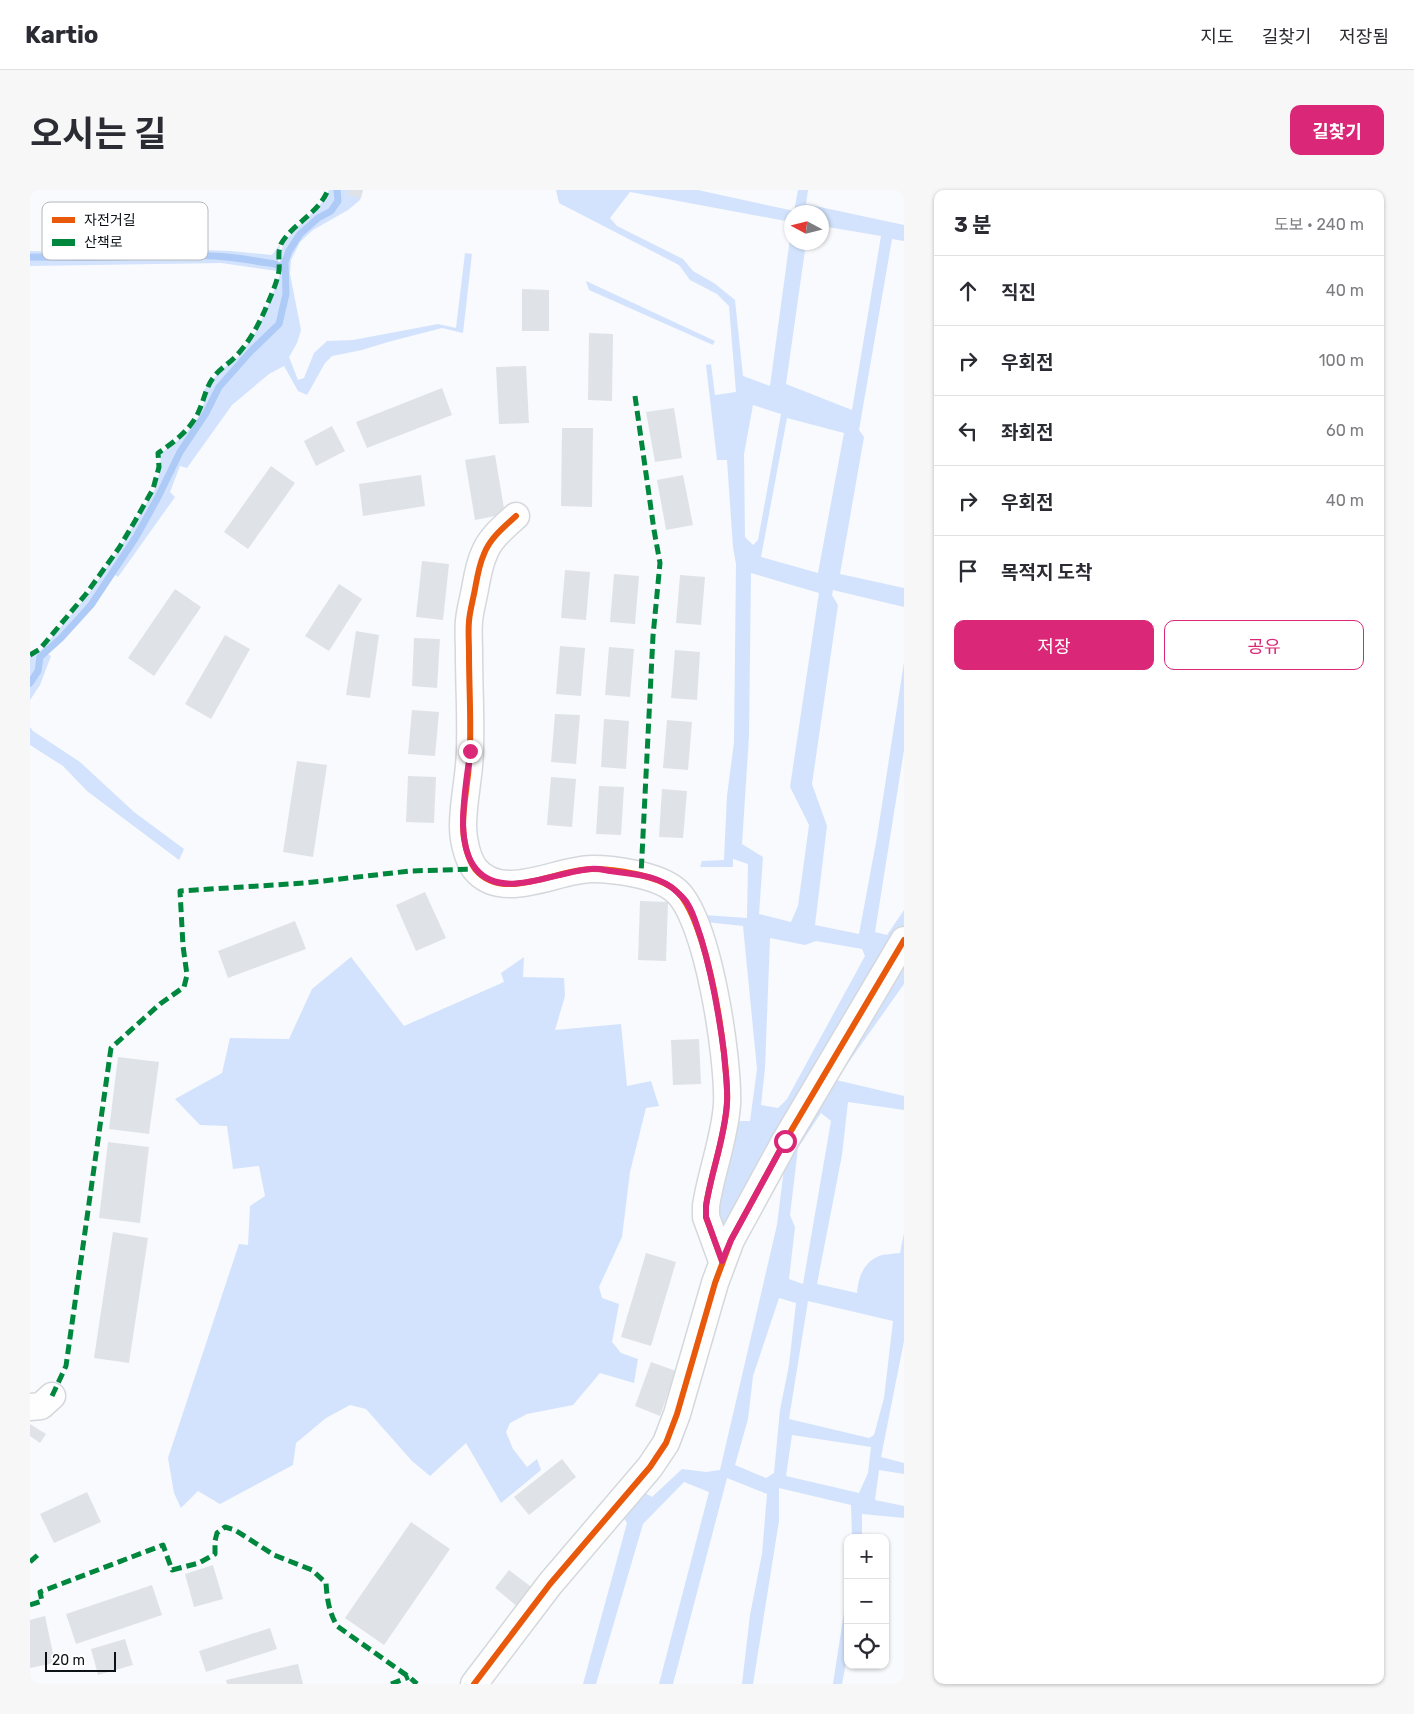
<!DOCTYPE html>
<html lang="ko">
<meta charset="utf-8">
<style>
:root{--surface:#fff;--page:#f7f7f7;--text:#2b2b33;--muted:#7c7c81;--line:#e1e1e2;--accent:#db2777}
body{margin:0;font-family:Rubik,"Noto Sans KR",sans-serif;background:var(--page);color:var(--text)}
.controls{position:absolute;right:15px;bottom:15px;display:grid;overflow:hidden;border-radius:10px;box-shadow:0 1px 4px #0004}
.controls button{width:45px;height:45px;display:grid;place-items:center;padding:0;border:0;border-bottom:1px solid var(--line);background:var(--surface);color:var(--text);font:25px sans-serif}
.compass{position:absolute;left:754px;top:15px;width:45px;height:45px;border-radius:50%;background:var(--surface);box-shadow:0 1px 4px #0004;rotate:277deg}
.scale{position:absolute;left:15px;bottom:12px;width:71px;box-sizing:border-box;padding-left:5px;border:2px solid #0d1219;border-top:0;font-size:14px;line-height:18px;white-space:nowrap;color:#0d1219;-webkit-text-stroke:4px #fff;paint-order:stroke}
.stop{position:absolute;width:15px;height:15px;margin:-11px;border:4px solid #db2777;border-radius:50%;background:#fff}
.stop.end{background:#db2777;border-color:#fff;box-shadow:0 1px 5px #0008}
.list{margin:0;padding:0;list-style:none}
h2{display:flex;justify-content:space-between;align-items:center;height:65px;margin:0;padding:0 20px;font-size:21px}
h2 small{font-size:16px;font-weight:400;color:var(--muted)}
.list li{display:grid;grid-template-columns:32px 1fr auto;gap:15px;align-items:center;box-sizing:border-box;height:70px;padding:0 20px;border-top:1px solid var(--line)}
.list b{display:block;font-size:19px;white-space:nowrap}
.list em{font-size:16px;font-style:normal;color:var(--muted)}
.actions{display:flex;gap:10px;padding:15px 20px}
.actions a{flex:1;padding:11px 0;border:1px solid var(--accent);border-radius:10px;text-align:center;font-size:18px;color:var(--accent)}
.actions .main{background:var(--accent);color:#fff}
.icon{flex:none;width:28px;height:28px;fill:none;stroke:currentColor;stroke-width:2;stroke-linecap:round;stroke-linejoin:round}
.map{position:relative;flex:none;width:874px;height:1494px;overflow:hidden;border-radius:10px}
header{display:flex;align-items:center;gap:30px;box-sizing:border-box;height:70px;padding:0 25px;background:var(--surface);border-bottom:1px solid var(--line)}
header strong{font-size:24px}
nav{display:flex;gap:28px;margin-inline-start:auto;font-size:18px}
.intro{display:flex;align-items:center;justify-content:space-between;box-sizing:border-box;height:120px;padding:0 30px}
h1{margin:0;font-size:35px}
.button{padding:12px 22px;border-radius:10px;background:var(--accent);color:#fff;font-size:18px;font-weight:700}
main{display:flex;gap:30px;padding:0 30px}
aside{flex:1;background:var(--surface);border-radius:10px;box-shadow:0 1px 4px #0004}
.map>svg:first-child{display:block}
</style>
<header>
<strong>Kartio</strong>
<nav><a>지도</a><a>길찾기</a><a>저장됨</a></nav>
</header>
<div class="intro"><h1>오시는 길</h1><a class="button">길찾기</a></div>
<main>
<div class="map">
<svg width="874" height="1494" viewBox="0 0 874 1494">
<rect width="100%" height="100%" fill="#f8fafd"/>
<g fill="#d3e3fd" fill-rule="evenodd">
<path d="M299,0H305L306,11C300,19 294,22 285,28C269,40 255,56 253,76L250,73C248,41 288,28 299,0Z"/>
<path d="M308,0H333L330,10L318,20L283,40L270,52L261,70L260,84L271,140L267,153L259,167L268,190L274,188L284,163L297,151L323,150L408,134L426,138L435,63L442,64L433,143L412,138L358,152L332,160L302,166L295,173L277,205L268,201L254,176L239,184L202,215L157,278L150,276L140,302L145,307L88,387L85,385L130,308L151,263L178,224L191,198L222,162L251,134L258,104L257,72L264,54L279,37L302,22L310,11Z"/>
<path d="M526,0H668L764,21L768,0H778L776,14L874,35V51L862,49L829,240L834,247L810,384L874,398V417L803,400L802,405L808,415L782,594L797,636L785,735L829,744L847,647L874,472V560L845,742L857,745L874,720V739L690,1042L685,1037L702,931L674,725L717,728L718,674L703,669V677H670L672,671L694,670L697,606L704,552L706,374L703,357L697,270H687L676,175L681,174L685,205L706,202L699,116L687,104L660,90L649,75L529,13ZM600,2L761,32L762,22H792V36L851,46L822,220L756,194L776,53L762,52L761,41L740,196L713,186L705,110L684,93L663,81L653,69L587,36L580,28ZM723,215L751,224L728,350L723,355L715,347L714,264ZM757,228L814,243L788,383L731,367ZM721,383L789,403L760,597L779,635L768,716L761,732L729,724L733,667L712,654L719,546ZM676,732L713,736L727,879L720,931H705ZM740,748L775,755L786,751L832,759L835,766L757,909L748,918L731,915L735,878Z"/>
<path d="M250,54L248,72L227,70L216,67L181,64L0,65V61L81,62L147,59L201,61L242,65Z"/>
<path d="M166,67L215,70L247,76V81L191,73L0,76V69Z"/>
<path d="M251,77L253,79L254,104L248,133L219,160L188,196L175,222L148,261L127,306L105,347L82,384L60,414L19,458C7,462 9,469 6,479C5,483 2,486 0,490V467L11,460L57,406L90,358L125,299L131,277L130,264C150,250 179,227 174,200L191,180L208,167L223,147L236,121L251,82Z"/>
<path d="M556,91L685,151L683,155L559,100Z"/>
<path d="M16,463L21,466L10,495L0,510V495L9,481L11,468Z"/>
<path d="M0,537L3,541L50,572L104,622L154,659L149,670L57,601L33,576L0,555Z"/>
<path d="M321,767L374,836L474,792L471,783L494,767L493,787L534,788L535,806L525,840L591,834L597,896L621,891L629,916L616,918L600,982L592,1047L569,1097L572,1108L589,1114L582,1152L591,1163L608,1169L604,1193L570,1183L543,1215L497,1224L480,1233L476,1242L483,1259L497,1277L507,1269L511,1280L471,1313L436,1253L400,1286L382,1271L336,1219L320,1215L296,1228L266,1253L263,1275L190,1314L168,1301L151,1318L144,1303L138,1268L209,1054L218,1055L220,1016L235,1006L229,976L203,979L197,936L170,935L145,909L192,883L200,848L259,849L282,799Z"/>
<path d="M874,770V794L806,890L874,906V920L818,912L812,965L787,1094L827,1103C828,1088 833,1073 849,1066C855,1064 864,1064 870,1063L874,1043V1151L851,1267L874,1273V1284L849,1280L845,1310L874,1316V1328L832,1324V1348H822L821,1315L749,1298V1331L723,1494H712L720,1425L732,1364L737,1304L697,1288L643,1494H629L679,1302L654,1292L613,1334L566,1494H553L597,1333L591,1324L610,1300L622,1307L652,1279L676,1282L690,1280L747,1035L756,962ZM791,923L801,931L773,1094L759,1089L765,1037L760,1025L768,958ZM749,1108L766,1113L759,1175L750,1220L744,1283L736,1288L705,1275L718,1229L723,1186ZM778,1111L863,1131L854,1208L844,1245L839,1248L759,1229ZM762,1245L841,1257L838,1283L829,1303L756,1286Z"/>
<path d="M818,1396V1462L812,1494H803Z"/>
</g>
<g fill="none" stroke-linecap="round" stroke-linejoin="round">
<g stroke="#aecaf6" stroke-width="7">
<path d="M0,67C28,67 56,68 84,67C130,66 181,62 226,71C237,74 245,71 254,79"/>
<path d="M0,493L8,481L10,467L31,448L61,415L106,347L128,307L150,262L176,223L189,197L221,161L249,134L256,104L255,72L259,61L270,44L288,28L301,21L308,11L307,0"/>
</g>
</g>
<g fill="#dfe3e8">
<path d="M319,0H333L331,8L318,5Z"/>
<path d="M492,99L519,100V141H492Z"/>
<path d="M559,143L583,144L582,211L558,210Z"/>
<path d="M496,176L499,233L469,234L466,177Z"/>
<path d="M412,198L422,225L337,258L326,232Z"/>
<path d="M644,218L652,268L625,272L616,222Z"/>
<path d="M302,236L315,261L286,276L274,251Z"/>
<path d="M532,238H563L562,317L531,316Z"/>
<path d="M465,265L475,324L445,330L435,270Z"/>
<path d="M241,276L265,293L218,359L194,342Z"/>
<path d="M391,285L395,316L333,326L329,294Z"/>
<path d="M653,285L663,335L636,340L627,290Z"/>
<path d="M392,371L419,374L413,430L386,427Z"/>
<path d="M535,380L560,382L556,430L531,428Z"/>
<path d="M584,384L609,386L605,434L580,432Z"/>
<path d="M650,385L675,387L671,435L646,433Z"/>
<path d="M309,394L332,409L299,461L275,446Z"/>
<path d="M145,399L171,417L124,486L98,468Z"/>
<path d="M326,441L349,445L340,508L316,505Z"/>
<path d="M195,445L220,459L181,529L155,514Z"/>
<path d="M384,448L410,449L407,498L382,496Z"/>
<path d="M530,456L555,458L551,506L526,504Z"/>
<path d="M579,457L604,459L600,507L575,505Z"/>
<path d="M645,460L670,462L667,510L641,508Z"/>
<path d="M382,520L409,522L405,566L378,564Z"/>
<path d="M525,524L550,525L546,574L521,572Z"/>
<path d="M574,529L599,531L596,579L571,577Z"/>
<path d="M637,530L662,532L658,580L633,578Z"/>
<path d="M267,571L297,575L283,667L253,662Z"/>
<path d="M378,586L406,587L404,633L376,632Z"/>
<path d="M521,587L546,589L542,637L517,635Z"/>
<path d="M569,596L594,597L591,645L566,644Z"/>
<path d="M632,599L657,601L653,648L629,647Z"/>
<path d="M395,702L416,748L386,761L366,715Z"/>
<path d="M610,711L638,712L636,771L608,770Z"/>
<path d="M265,731L276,759L198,788L188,761Z"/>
<path d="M669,849L671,894L643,895L641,850Z"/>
<path d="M88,867L129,872L119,944L79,939Z"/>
<path d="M78,952L119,957L110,1033L69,1028Z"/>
<path d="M83,1042L118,1048L99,1173L64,1168Z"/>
<path d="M616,1063L646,1072L621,1156L591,1147Z"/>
<path d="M621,1172L646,1181L630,1226L605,1216Z"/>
<path d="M0,1234L16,1244L10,1253L0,1246Z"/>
<path d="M532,1269L546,1287L499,1325L484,1307Z"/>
<path d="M57,1302L71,1332L24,1353L10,1324Z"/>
<path d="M381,1332L420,1359L354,1455L315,1428Z"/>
<path d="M183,1375L193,1409L164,1417L155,1384Z"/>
<path d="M479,1380L504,1399L489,1418L465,1398Z"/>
<path d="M122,1395L132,1425L46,1454L36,1424Z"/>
<path d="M15,1426L25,1473L0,1478V1430Z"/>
<path d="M240,1438L247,1459L176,1482L169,1461Z"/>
<path d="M95,1449L103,1475L68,1485L61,1459Z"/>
<path d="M268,1474L273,1494H197L196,1490Z"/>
</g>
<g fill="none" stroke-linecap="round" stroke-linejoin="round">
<g stroke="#d4d8dd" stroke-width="29">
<g id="minor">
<path d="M486,326C474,337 460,348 454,364C449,375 447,388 445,399C443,410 440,420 439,431C438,441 439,452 439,463C439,495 441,526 440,558C440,584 433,610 433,636C433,649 437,668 445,679C473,713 527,679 562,679C585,679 627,685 645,700C678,726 699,871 697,914C695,948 681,982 676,1016V1027L692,1071"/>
<path d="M0,1217L11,1216L22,1206"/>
<path d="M444,1494L520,1394L620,1277L636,1253L647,1224L685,1093L701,1050L755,951L874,750"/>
</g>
</g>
<use href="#minor" stroke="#fefeff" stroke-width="26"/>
<g stroke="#00873e" stroke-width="5" stroke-dasharray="10 5" stroke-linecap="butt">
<path d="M605,206L624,340L630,373L623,446L611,685"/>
<path d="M0,465L10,459L56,404L89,358L105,331L123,299L129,277L128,263C143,253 160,240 168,223C174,211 175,199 183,188C190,178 199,174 207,165C219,152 228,136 235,120C239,110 248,91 249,80C250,71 247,63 251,54C263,33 288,24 298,0"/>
<path d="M22,1206L36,1176L81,858L130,814L154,797L157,785L153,756L150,701L275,693L380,681L446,679"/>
<path d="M0,1372L11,1362"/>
<path d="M0,1415L12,1411L10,1402L133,1355L142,1380L169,1373L185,1364V1351L187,1343L195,1337L205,1340L244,1365L282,1380L296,1393C297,1409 299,1422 307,1436L379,1487L387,1494"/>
<path d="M361,1494L379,1487"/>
</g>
<g stroke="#fff" stroke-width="9">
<g id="cycleway">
<path d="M486,326C474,337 460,348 454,364C449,375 447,388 445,399C443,410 440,420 439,431C438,441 439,452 439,463C439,495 441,526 440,558C440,584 433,610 433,636C433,649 437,668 445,679C473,713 527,679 562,679C585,679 627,685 645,700C678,726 699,871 697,914C695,948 681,982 676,1016V1027L692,1071"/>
<path d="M444,1494L520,1394L620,1277L636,1253L647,1224L685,1093L701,1050L755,951L874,750"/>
</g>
</g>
<use href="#cycleway" stroke="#e8590c" stroke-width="6"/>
</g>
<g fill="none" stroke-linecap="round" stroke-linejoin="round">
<path stroke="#db2777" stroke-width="6" d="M440,561C437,594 423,651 446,679C472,711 527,681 561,679C567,678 574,680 580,681C602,684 630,685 647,702C650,705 655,709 657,713C664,723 667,737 671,748C682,785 689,825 694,863C695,879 698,896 697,912C695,948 681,982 676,1016V1027L692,1071L701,1050L755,951"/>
</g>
<rect x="12" y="12" width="166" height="58" rx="8" fill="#fff" stroke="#b6b8ba" stroke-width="1"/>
<rect x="22" y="27" width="23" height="6" fill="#e8590c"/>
<rect x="22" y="49" width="23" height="7" fill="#00873e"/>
<g font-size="14" fill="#0d1219">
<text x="54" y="35">자전거길</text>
<text x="54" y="57">산책로</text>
</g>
</svg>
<div class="controls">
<button>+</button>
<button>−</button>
<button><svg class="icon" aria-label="locate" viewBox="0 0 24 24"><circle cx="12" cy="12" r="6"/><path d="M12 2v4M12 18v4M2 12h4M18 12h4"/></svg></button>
</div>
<svg class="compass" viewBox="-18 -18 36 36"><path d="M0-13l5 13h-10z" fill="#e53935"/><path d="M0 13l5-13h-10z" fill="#7c7c81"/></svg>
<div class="scale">20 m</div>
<div class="stop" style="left:755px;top:951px"></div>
<div class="stop end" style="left:440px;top:561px"></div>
</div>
<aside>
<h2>3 분<small>도보 · 240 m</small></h2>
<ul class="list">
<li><svg class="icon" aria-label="ahead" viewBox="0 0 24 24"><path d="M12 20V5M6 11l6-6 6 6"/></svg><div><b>직진</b></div><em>40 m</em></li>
<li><svg class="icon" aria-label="right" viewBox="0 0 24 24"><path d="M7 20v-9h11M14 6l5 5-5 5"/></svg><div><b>우회전</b></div><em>100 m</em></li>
<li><svg class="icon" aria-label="left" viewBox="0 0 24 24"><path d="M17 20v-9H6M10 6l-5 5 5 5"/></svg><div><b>좌회전</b></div><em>60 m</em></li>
<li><svg class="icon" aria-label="right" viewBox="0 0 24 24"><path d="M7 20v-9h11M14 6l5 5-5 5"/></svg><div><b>우회전</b></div><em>40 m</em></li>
<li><svg class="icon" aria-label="arrive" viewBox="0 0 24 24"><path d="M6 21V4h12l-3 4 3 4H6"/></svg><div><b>목적지 도착</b></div></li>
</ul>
<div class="actions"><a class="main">저장</a><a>공유</a></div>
</aside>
</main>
